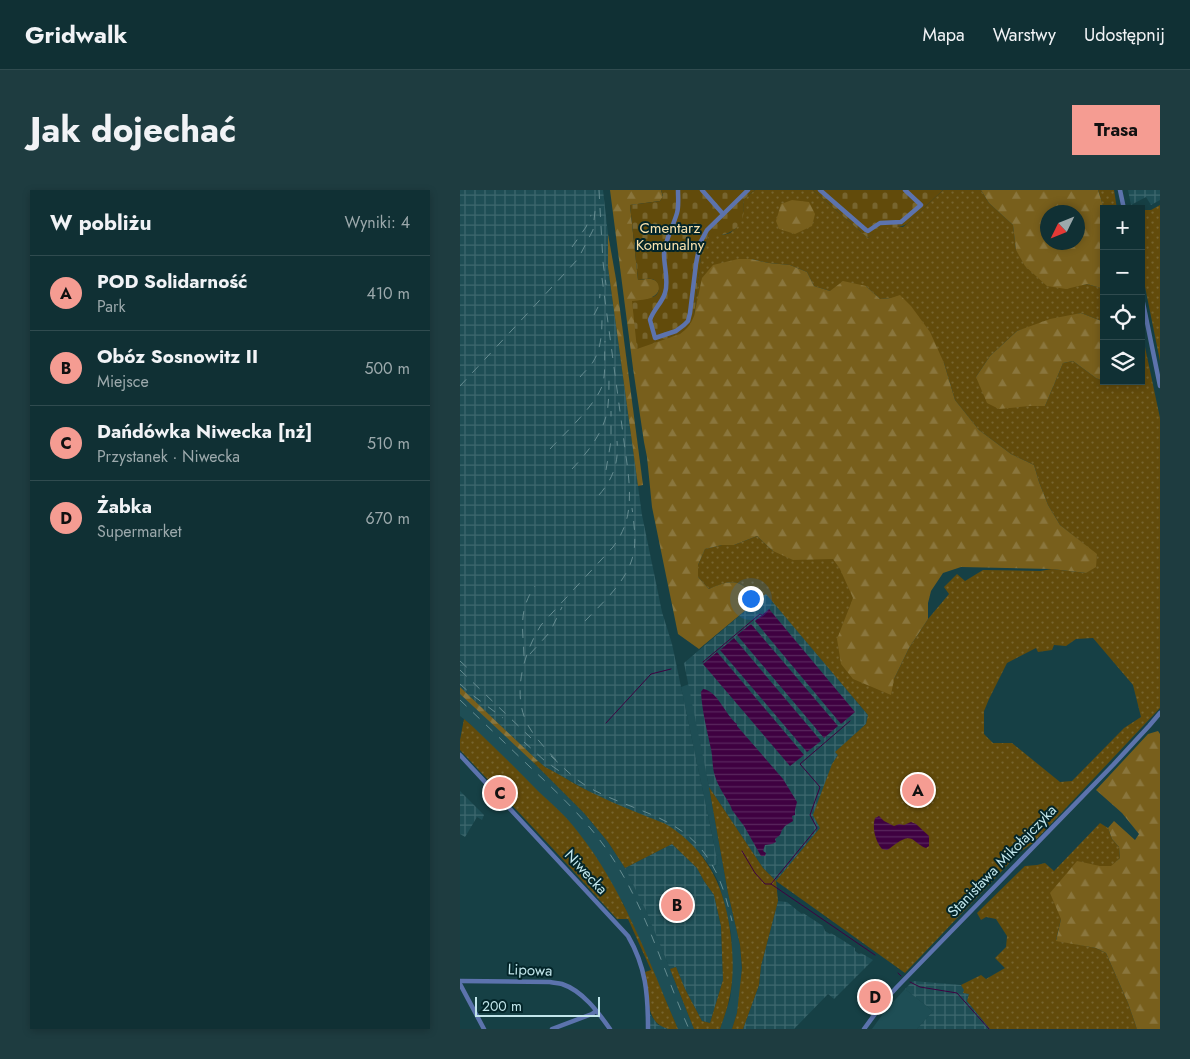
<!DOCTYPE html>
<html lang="pl">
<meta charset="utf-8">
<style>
:root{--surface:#103034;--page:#1e3c40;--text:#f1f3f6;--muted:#9ca9ac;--line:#304b4f;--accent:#f59c92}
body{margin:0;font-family:Jost,sans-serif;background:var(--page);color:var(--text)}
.controls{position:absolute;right:15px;top:15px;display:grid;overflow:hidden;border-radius:0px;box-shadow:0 2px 8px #0003}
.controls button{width:45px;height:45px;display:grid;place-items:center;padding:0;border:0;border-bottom:1px solid var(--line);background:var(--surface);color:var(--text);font:25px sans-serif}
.compass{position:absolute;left:580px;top:15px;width:45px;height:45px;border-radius:50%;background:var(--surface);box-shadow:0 2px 8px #0003;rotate:227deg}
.scale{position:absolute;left:15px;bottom:12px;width:125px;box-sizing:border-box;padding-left:5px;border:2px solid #c2e6eb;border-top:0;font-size:14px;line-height:18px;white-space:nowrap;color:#c2e6eb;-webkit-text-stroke:4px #032529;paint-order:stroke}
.you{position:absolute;left:290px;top:408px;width:18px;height:18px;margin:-12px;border:4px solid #fff;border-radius:50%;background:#1a73e8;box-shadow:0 0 0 8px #1a73e833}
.badge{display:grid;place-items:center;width:32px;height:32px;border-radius:50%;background:var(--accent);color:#111;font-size:16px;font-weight:700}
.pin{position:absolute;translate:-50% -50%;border:2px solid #fff;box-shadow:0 1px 5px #0006}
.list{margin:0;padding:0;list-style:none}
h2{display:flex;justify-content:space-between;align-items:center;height:65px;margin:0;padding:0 20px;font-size:21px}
h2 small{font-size:16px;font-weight:400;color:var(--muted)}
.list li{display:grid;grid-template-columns:32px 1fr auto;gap:15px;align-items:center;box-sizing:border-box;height:75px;padding:0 20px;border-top:1px solid var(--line)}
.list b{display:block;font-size:19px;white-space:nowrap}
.list p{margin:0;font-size:16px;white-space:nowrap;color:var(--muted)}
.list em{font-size:16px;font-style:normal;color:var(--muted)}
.icon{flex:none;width:28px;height:28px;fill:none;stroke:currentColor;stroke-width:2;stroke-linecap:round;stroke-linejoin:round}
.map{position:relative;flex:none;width:700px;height:839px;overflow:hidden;border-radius:0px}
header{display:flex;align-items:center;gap:30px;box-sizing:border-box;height:70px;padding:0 25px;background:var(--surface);border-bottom:1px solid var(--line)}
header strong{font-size:24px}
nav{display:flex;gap:28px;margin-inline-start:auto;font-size:18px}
.intro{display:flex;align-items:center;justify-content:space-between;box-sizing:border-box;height:120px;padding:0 30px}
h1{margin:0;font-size:35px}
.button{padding:12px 22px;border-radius:0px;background:var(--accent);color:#111;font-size:18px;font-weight:700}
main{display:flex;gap:30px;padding:0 30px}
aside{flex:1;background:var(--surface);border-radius:0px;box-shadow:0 2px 8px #0003}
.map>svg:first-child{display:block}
</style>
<header>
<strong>Gridwalk</strong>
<nav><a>Mapa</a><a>Warstwy</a><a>Udostępnij</a></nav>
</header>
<div class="intro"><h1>Jak dojechać</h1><a class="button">Trasa</a></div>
<main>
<aside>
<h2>W pobliżu<small>Wyniki: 4</small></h2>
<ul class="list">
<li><span class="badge">A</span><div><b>POD Solidarność</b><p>Park</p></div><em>410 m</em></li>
<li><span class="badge">B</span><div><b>Obóz Sosnowitz II</b><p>Miejsce</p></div><em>500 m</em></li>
<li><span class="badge">C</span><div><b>Dańdówka Niwecka [nż]</b><p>Przystanek · Niwecka</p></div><em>510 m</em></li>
<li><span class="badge">D</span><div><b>Żabka</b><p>Supermarket</p></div><em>670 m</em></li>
</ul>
</aside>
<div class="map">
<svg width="700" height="839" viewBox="0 0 700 839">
<defs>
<pattern id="industrial-grid" width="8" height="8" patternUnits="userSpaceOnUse" patternTransform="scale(1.25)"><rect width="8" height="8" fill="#1e4e55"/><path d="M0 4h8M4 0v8" fill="none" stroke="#3d686e"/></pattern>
<pattern id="green-dots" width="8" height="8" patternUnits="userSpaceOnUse" patternTransform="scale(1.25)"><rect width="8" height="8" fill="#624b0b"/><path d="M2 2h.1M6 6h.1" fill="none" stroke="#77652f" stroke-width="1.8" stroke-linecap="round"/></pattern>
<pattern id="forest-firs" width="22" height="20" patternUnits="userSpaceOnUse" patternTransform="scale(1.25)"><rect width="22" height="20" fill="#785f1c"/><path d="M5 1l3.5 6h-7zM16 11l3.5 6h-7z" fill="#8a763d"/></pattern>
<pattern id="cemetery-stones" width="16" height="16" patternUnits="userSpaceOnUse" patternTransform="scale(1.25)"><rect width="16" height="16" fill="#624b0b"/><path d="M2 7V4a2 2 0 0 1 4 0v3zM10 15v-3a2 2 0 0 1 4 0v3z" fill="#77652f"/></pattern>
<pattern id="water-rules" width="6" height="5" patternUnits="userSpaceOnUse" patternTransform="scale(1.25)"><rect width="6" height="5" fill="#3f0141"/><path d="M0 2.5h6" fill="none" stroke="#59265d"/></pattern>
</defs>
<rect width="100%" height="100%" fill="#164045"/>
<g fill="#1e4e55">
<path d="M229,494L249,597L268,703L280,755L282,779L280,807L277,823L272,839H260L270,809L272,793V765L271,743L263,708L258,691L251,678L258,673L221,497Z"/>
<path d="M0,497L78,571L74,573L124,623L148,652L165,678L177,700L194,739L234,839H218L162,711L10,534L0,526Z"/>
<path d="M445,799L473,821L457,839H412L425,821Z"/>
</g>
<g fill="url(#industrial-grid)">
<path d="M0,0H143L148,44V77L182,325L202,422L212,454L258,673L251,678L241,664L85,577L78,571L0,497Z"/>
<path d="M668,0H700V10L691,15L686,7L671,15Z"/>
<path d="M306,403L408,525L406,534L376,562L378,565L372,574L360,638L316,691L303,678L249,597L224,473Z"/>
<path d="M0,601L24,625L22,630L17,627L5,647L0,644Z"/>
<path d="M212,654L237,678L244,691L254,705L261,736L263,790L250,833L242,831L225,799L216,777L210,779L187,723L165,678Z"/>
<path d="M318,711L327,712L338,721L342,724L343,723L363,736L365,741L370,744L371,743L395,758V761L399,764L401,763L413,770L374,809L368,804L334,839H283L299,795L301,776Z"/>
<path d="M453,791L501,795L509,804L507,811L530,839H457L473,821L445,799Z"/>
<path d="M190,824L198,835L206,837L208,839H190Z"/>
</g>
<g fill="url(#green-dots)" fill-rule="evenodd">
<path d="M295,0H353L408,48L421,37H443L448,33L483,0H521L529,13L553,35L556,60L621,95L627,94L644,99V132L621,123L557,141L530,166L516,187L570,216H585L603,173L613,171L636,188L649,193L651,191H681V138L700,228V518L573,653L560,662L445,783L316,691L318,711L301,776L299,795L283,839H272L277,823L282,778L280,755L268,703L249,597L303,678L316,691L360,638L353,625L372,574L378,565L375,562L406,534L408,525L306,404L293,414C291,409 290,402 287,399C275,387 262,394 249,399L238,387V375L245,359L262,355H274L297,346L313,361L382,364L434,489L449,458L468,429L489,404L484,397L497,384L505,391L523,380L580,381L592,379L626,383L637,365L600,335L588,315L579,292L574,275L551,264L519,240L495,210L484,173L431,108L420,109L406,96L370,101L354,96L347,82L330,75L309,73L291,69L234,126L241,65L249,45H263L270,43L276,38L284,20L283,10ZM633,448L673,495L681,527L664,538L612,591L600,592L552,553H533L524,544V521L529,509L547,473L576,458L578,462L592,460L594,455L606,456L616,449Z"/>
<path d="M638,0H654L657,19H644Z"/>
<path d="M700,15V171L681,77V20H691Z"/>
<path d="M4,529L10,534C33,556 56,578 78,601C92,614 107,627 118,642C164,700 189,772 218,839H208C204,837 200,836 197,833C185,821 189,797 185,782L191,780L168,729H157L94,660L0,560V550Z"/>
<path d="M78,571L85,577C103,586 120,598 139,606C155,614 172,620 188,627C195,630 203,632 209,636C226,647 241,662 251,680C270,711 278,774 269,810C267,820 263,830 260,839H234L210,779L216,777L225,799L242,831L250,833L263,790L261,736L254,705L244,691L237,678L212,654L165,678L148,652L124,623L74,573Z"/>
<path d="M640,633L648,638L652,649L659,657L660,668L652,676H640L601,729L596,750L636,758L646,763L668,813L677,839H530L507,811L509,804L503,803L504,800L501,795L521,785L526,789L545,778L535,768L546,757L547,746L536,729L526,727L521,730L517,723L565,676L577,675L585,673L594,681Z"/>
</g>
<g fill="url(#forest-firs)" fill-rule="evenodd">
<path d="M150,0H201L203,7L200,11L170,15L178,90C182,90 187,88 191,89C203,91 201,103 192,107L234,126L242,88L253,75L278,69H291L309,73L330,75L347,82L354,96L370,101L383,91L406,96L420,109L431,108L440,105L451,116L470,142L484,173L495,210L519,240L551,264L574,275L579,292L588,315L600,335L637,364L636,377L626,383L592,379L501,377L483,383L471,401L468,413V429L449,458L434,489L431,505L393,489L381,474L377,449L393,408L380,379L373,369L333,370L313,361L297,346L274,355H262L245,359L238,375V387L249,399C261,394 275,387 287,399C290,402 291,409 293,414L239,459L218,444L192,317L187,267L184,252L173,178Z"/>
<path d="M521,0H638L644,19V99L627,94L606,99L587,96L565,76L556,60L553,35L529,13ZM588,22H618V52H588Z"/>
<path d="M332,10L349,12L355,24L352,36L335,44L319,39L316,31L321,14Z"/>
<path d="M148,44L156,89L183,295L178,296L148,77Z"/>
<path d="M621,123L644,132V191L636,188L613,171L603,173L585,216H570L539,219L527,213L516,187L530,166L557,141L590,129Z"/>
<path d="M0,497L78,571L74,573L0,504Z"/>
<path d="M698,541L700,544V839H677L668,813L646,763L636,758L596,751L601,729L590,703L617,671L640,676H651L660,668L659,657L652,649L648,638L654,631L675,650L679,644L662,623L636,600L688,544Z"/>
</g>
<g fill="url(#cemetery-stones)">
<path d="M201,0H295L283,10C288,34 272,48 249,45L241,65L234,126C231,134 227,139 220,144L177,159L172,111C179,110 187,110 193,107C202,103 200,90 191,89C187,88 182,90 178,90L170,15L200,11L203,6Z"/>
<path d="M353,0H483L448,33C439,39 431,37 421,38L408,48Z"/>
</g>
<g fill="url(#water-rules)">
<path d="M309,419L395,522L381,534L295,431Z"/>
<path d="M291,434L378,536L364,548L277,445Z"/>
<path d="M274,448L361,551L347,562L260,460Z"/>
<path d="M257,462L344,565L330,576L243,474Z"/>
<path d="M243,499C258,501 265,525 277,534V536L323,589L337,612L335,620V625L332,626L333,631L325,636L322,640L320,645L315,649L316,652L312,654L305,655L303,661L306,663L305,666H301L284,636L272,620L271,617C266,607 258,597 255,586C252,578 253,568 251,559C247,540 242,521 241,502Z"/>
<path d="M419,626L424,631L434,636L439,634L444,635L451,632L456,634L469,646V656L466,658C460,656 457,652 452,649C444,645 434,656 427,660L422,659C415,651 412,637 415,628Z"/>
</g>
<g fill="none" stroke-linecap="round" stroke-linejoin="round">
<g stroke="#3f0141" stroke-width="1">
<path d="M243,472L300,424L302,425"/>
<path d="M146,533L191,484L211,479"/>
<path d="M282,661L295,683L305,694H311L415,765"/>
<path d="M311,694L357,638L350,625L360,597L340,574L390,531"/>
<path d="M438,783L441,786"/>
<path d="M450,792L460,797L497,803L529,839"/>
</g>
<g stroke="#5c73ad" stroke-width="4.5">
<path d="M218,0C218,8 219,16 217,23C213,37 205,50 204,64C204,77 209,91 205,103C202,113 193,120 190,130L195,148L216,141L224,135L228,131L230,123L236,74L240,53L247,40L288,0"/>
<path d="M242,0L263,24"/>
<path d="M360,0L406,40L408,41L420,33L441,32L461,15L445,0"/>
<path d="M660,0L664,19"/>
<path d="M681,103L700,196"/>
<path d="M0,565L168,746C186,777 188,804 188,839"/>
<path d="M0,791L90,792C94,793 98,793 102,794C123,801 138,822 150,839"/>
<path d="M0,794L24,839"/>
<path d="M92,839L132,824L136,821"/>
<path d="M404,839L426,809L437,797L653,575L689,536L700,523"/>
</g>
<g stroke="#648b90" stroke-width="1" stroke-dasharray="9 9" stroke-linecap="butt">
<path d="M139,0L143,72L146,95"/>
<path d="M112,57L126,37L131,25"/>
<path d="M134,125L139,115L140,104"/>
<path d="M120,187C124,182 130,177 133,172C141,159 142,143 142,128"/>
<path d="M0,196L118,69L133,40L135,21"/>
<path d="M90,259C105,243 138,213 143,193C146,179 144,165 145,151"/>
<path d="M112,279C128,262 146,240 148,215C149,206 149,196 149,187"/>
<path d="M146,280L151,251V221"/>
<path d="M139,305C153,289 159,272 157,251"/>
<path d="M125,431C144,411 169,390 174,361C176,347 174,333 172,318"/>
<path d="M70,464L90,442L102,417"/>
<path d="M64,466C63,439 58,420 75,396"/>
<path d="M0,471L13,483"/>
<path d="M0,480L71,548"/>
<path d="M0,494L11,504L43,528"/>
<path d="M0,510C23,532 46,554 69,576C101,606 132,635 155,672C188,724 204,783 229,839"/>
<path d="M64,552L85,571L105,585"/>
<path d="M91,566C104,578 115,590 130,598C169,620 217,625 245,664C260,684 266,707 272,731"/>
<path d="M96,570C87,560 76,549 69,537C51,506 63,464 81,435L153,357C171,333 171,310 168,281L142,88"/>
</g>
</g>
<g text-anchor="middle" stroke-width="4" stroke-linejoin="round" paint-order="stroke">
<g font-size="15" fill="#f9e2ae" stroke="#032529">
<text x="210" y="43">Cmentarz<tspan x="210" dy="17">Komunalny</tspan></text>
</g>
<g font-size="15" fill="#c2e6eb" stroke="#032529">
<text transform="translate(542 671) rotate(-46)" y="5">Stanisława Mikołajczyka</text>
<text transform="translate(126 682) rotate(47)" y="5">Niwecka</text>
<text transform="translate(70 780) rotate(2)" y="5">Lipowa</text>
</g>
</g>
</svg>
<div class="controls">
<button>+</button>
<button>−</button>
<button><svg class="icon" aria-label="locate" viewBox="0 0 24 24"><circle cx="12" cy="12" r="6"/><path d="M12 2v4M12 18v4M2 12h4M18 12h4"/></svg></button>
<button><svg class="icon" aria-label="layers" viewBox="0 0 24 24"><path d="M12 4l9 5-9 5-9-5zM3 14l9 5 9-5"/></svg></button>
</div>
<svg class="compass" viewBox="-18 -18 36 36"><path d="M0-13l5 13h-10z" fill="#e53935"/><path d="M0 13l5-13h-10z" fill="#9ca9ac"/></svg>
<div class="scale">200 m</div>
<div class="you"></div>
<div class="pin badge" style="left:458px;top:600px">A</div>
<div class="pin badge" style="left:217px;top:715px">B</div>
<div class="pin badge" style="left:40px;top:603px">C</div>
<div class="pin badge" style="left:415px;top:807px">D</div>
</div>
</main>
